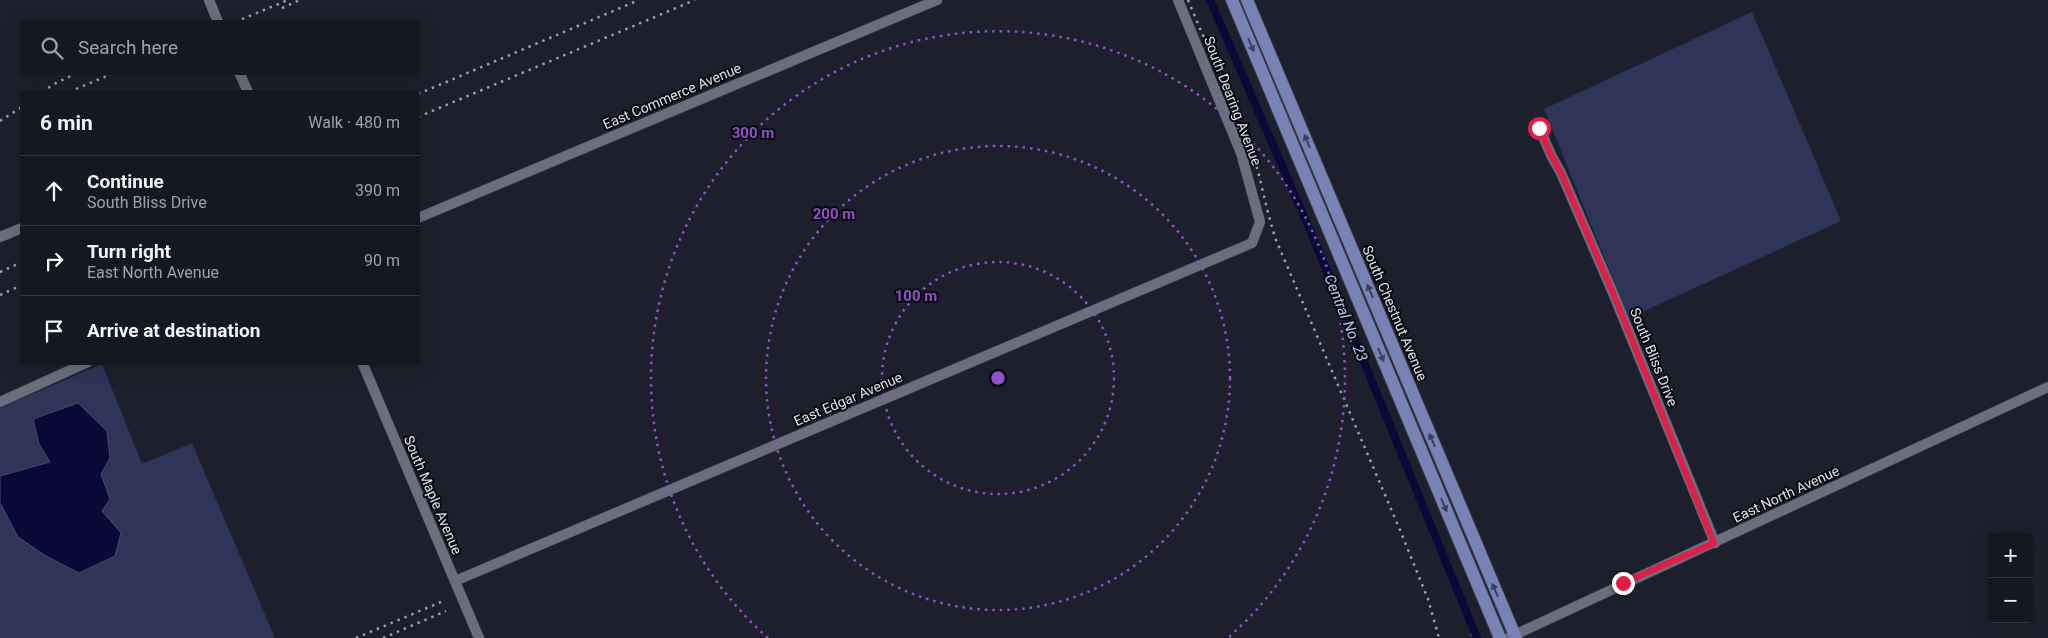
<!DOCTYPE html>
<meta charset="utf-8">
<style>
:root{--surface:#161821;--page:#1f212a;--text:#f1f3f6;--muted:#9ea0a5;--line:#35373f}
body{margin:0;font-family:Roboto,sans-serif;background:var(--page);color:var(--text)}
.controls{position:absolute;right:15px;bottom:15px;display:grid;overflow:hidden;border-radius:5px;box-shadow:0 5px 20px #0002}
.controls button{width:45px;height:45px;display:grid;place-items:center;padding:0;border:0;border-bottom:1px solid var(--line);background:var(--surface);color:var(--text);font:25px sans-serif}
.stop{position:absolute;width:15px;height:15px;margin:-11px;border:4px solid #e11d48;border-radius:50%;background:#fff}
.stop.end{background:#e11d48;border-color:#fff;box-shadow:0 1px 5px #0008}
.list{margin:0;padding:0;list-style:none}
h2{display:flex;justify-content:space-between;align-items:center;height:65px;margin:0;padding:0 20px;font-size:21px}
h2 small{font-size:16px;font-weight:400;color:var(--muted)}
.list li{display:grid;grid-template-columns:32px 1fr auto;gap:15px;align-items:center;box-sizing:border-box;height:70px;padding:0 20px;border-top:1px solid var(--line)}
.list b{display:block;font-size:19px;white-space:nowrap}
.list p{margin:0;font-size:16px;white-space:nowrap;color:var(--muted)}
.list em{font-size:16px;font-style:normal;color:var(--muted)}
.icon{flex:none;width:28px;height:28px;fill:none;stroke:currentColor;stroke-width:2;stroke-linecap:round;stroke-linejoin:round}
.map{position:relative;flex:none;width:2048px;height:638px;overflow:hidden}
.search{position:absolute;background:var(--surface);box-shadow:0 5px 20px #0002;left:20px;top:20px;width:400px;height:55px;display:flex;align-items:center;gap:12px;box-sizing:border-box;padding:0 18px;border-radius:5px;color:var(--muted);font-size:19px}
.panel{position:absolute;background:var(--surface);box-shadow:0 5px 20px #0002;left:20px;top:90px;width:400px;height:275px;border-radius:5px}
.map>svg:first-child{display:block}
</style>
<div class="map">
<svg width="2048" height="638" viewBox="0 0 2048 638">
<rect width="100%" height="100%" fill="#1d202c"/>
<g fill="#2e3559">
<path d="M1752,12L1841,221L1629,318L1544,109Z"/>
<path d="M102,364L142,464L192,443L275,638H0V408Z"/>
</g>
<path fill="#090837" stroke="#49496d" d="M78,403L107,431L110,458L101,474L110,499L102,511L121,533L115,556L79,573L46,556L18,537L0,503V476L50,462L39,444L33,419Z"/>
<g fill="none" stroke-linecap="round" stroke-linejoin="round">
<path stroke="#49496d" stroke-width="2.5" d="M1471,635L1475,633"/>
<path stroke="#090837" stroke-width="8" d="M1210,0L1310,230L1477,638"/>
<g stroke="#373a43" stroke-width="11">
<g id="minor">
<path d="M209,0L218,22"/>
<path d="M239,72L248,92"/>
<path d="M1539,127L1551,155L1561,173L1613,293L1715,543"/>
<path d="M418,218L937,0"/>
<path d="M0,237L22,228"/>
<path d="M362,362L479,638"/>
<path d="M0,402L88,362"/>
<path d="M455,581L1252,243L1260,222L1241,153L1178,0"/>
<path d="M1508,638L2048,387"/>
</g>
</g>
<g stroke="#373a43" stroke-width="14">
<g id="major">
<path d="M1232,0L1500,638"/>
<path d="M1247,0L1516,638"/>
</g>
</g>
<use href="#minor" stroke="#6a6e7d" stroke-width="10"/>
<use href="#major" stroke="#7883b5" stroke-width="12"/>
<g stroke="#9c9fa8" stroke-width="2.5" stroke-dasharray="2.5 5" stroke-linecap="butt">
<path d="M1188,0L1252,152C1262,181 1266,211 1276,240L1400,530L1428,599L1439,638"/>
<path d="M282,8L300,0"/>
<path d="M235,22L288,0"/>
<path d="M42,92L54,84L79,72"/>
<path d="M69,92L116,72"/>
<path d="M418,94L639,0"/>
<path d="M418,117L695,0"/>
<path d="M0,121L22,107"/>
<path d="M0,272L22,262"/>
<path d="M0,295L22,285"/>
<path d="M356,638L441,602"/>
<path d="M383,638L446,611"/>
</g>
</g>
<defs><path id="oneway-solid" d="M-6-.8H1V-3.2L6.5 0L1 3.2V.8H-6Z" transform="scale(1.25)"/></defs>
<g fill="#3b405a">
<use href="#oneway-solid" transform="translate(1251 45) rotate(67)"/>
<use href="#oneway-solid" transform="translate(1307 141) rotate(-113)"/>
<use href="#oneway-solid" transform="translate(1370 291) rotate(-113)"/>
<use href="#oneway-solid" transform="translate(1381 355) rotate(67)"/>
<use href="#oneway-solid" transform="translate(1432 440) rotate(-113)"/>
<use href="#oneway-solid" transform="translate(1444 505) rotate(67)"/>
<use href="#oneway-solid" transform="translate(1495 590) rotate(-113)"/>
</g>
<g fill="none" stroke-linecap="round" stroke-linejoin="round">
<path stroke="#e11d48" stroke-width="6" d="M1539,128L1551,155L1561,173L1613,293L1714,543L1623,583"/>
</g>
<g fill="none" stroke="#8f50c8" stroke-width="2.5" stroke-dasharray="2.5 5">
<circle cx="998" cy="378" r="116"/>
<circle cx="998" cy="378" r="232"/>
<path d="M768 638A347 347 0 1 1 1228 638"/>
</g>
<g text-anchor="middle" stroke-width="4" stroke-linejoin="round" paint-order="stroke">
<g font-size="14" fill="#dfe2ea" stroke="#090a0f">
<text transform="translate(672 96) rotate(-23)" y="5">East Commerce Avenue</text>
<text transform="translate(1233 101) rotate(69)" y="5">South Dearing Avenue</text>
<text transform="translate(1395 313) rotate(67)" y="5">South Chestnut Avenue</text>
<text transform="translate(1654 357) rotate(68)" y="5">South Bliss Drive</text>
<text transform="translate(848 399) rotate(-23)" y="5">East Edgar Avenue</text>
<text transform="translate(1786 494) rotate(-25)" y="5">East North Avenue</text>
<text transform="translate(433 495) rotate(67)" y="5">South Maple Avenue</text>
</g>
<g font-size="15" font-style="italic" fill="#b7c3f3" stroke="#090a0f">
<text transform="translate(1346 318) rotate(68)" y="5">Central No. 23</text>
</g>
</g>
<circle cx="998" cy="378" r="8" fill="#8f50c8" stroke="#090a0f" stroke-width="2.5"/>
<g font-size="15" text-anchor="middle" font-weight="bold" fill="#8f50c8" stroke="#090a0f" stroke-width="4" stroke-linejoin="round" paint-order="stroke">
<text x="753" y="138">300 m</text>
<text x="834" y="219">200 m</text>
<text x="916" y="301">100 m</text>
</g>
</svg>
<div class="controls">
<button>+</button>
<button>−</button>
</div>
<div class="stop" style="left:1539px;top:128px"></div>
<div class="stop end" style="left:1623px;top:583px"></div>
<div class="search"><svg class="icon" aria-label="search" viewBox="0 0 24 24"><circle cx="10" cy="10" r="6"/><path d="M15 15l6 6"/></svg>Search here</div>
<section class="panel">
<h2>6 min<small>Walk · 480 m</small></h2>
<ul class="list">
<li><svg class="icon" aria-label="ahead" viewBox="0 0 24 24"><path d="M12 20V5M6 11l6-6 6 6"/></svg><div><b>Continue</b><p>South Bliss Drive</p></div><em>390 m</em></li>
<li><svg class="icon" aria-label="right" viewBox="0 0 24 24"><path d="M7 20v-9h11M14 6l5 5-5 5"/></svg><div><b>Turn right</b><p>East North Avenue</p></div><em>90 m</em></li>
<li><svg class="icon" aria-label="arrive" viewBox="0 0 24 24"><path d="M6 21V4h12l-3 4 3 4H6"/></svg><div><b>Arrive at destination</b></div></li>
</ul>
</section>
</div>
